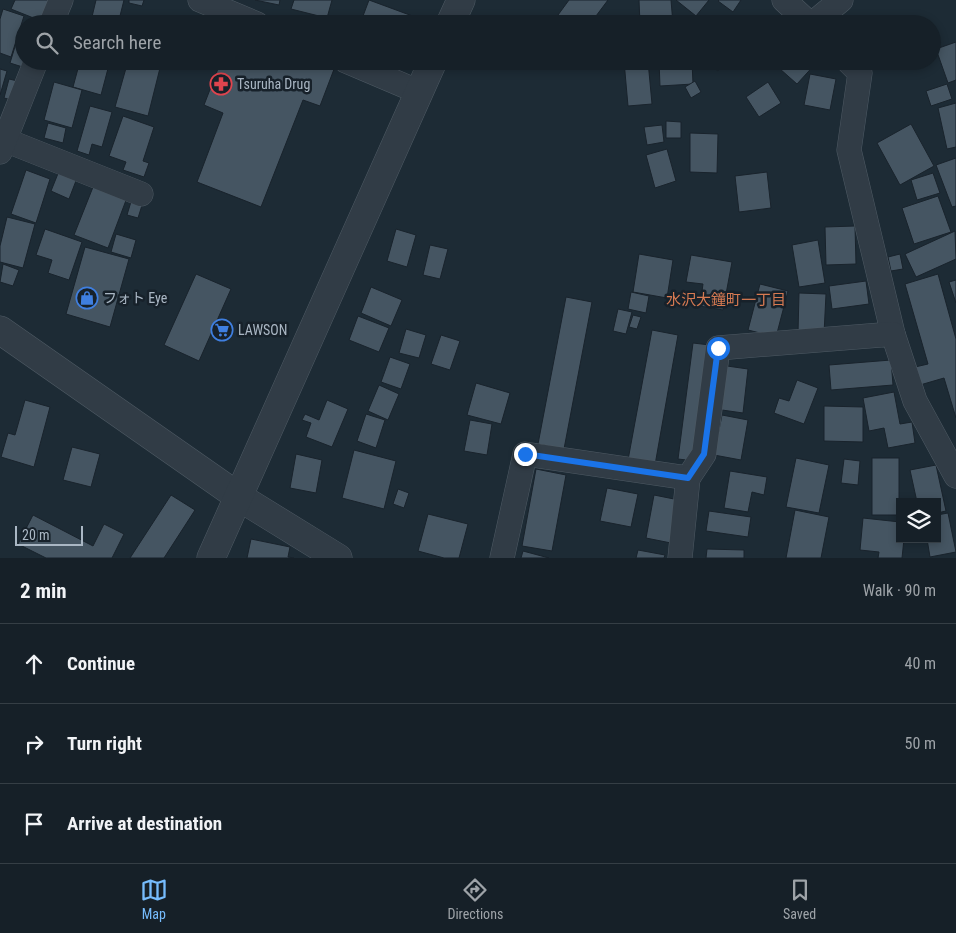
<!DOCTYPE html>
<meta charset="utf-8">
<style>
:root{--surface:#162028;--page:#232d34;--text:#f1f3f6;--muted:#9ea3a8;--line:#353e45;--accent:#76bcfd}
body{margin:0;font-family:"Roboto Condensed","Noto Sans JP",sans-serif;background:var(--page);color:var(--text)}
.controls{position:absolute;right:15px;bottom:15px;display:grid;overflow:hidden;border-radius:0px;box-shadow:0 2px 8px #0003}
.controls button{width:45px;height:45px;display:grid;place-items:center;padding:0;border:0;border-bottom:1px solid var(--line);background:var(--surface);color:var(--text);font:25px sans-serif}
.scale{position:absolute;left:15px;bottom:12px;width:68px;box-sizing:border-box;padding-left:5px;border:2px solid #aab7c4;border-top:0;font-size:14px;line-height:18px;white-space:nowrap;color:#aab7c4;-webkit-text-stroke:4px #17212a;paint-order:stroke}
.stop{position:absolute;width:15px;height:15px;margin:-11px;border:4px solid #1a73e8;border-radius:50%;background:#fff}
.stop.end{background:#1a73e8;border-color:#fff;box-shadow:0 1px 5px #0008}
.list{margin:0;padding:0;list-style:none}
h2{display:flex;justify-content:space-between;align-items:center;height:65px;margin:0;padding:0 20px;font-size:21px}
h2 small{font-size:16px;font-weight:400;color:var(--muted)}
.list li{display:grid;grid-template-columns:32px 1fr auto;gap:15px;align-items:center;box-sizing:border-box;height:80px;padding:0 20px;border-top:1px solid var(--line)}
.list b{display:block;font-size:19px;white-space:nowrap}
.list em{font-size:16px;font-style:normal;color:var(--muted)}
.icon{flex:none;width:28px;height:28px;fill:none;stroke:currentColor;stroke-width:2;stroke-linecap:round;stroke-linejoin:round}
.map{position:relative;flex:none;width:956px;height:558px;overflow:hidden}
.search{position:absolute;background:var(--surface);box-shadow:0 2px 8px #0003;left:15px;right:15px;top:15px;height:55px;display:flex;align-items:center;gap:12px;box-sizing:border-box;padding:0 18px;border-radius:28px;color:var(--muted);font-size:19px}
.sheet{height:305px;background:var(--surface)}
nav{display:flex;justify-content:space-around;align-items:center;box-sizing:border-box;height:70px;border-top:1px solid var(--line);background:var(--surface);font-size:14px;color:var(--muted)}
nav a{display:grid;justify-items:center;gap:2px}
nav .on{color:var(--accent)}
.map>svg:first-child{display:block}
</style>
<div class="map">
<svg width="956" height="558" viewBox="0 0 956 558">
<rect width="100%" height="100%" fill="#1d2b35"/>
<g fill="#455562" stroke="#19232c">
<path d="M15,0H55L46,23L11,9Z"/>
<path d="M96,0H124L118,24L91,21Z"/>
<path d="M129,0H144L142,6L129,3Z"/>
<path d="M255,0H280L279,5Z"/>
<path d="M294,0H332L327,18L291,9Z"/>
<path d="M369,0L426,21L425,24H360Z"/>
<path d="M569,0H608L590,24H570L558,15Z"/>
<path d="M639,0H671L673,24H640Z"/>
<path d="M676,0H709L696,16Z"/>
<path d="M719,0H741L733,12L718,1Z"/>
<path d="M3,9L24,16L11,57L0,53V19Z"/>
<path d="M17,40L24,42V61L29,69L10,63Z"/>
<path d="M956,42V80L948,83L936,49Z"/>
<path d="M80,61H110L101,95L73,87Z"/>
<path d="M128,61H149L161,64L148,116L115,107Z"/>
<path d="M221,61H329L336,64L320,106L303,100L261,207L197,182L223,113L204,105Z"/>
<path d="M394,61H411L408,67Z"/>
<path d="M624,61H648L652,104L628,106Z"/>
<path d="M659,61H692L693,84L660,86Z"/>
<path d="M705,61H725L718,71Z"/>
<path d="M771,61H818L797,84Z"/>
<path d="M0,69L7,71L0,95Z"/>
<path d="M810,74L836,79L830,110L804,105Z"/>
<path d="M9,79L22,82L16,101L4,98Z"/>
<path d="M695,81L701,92L691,98L685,87Z"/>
<path d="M54,82L82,90L72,128L44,120Z"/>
<path d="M768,82L781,103L759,117L746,97Z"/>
<path d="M947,84L952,99L931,106L926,91Z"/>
<path d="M956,103V147L947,149L938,108Z"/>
<path d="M90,106L112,112L102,147L92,144L89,155L77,151Z"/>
<path d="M123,116L154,127L143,161L149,163L144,177L123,170L126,162L109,156Z"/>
<path d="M666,121L681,122V138H666Z"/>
<path d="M48,123L66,128L63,143L44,138Z"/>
<path d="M911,124L934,166L900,185L877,143Z"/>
<path d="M662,125L664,142L647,145L644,127Z"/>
<path d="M690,133L718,134L717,173L690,172Z"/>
<path d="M667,149L676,181L655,188L646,155Z"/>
<path d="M956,158V206L952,207L936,165Z"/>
<path d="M61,166L79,173L69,199L51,191Z"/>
<path d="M26,170L50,179L36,223L11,214Z"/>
<path d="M767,172L771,208L739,212L735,176Z"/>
<path d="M933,173L940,193L917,200L911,180Z"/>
<path d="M95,182L128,195L108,248L74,235Z"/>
<path d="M133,195L144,199L138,218L127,215Z"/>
<path d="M938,196L951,232L914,244L902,208Z"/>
<path d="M7,217L35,224L23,268L0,262V246Z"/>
<path d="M855,226L856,264L826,265L825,227Z"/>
<path d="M45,229L82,242L69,280L48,273L52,260L36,255Z"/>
<path d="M396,229L416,235L407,267L387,261Z"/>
<path d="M955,231L956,259L916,277L905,254Z"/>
<path d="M116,234L136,240L131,258L111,252Z"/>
<path d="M818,240L825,283L799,287L792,245Z"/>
<path d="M430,245L448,249L440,279L423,275Z"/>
<path d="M85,247L129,259L110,327L66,314Z"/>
<path d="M639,254L673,260L667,298L633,292Z"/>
<path d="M900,254L903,269L891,271L888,257Z"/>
<path d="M691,255L732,262L723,310L700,306L703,284L686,282Z"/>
<path d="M3,264L19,270L13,286L0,282Z"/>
<path d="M196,274L231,289L199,361L164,345Z"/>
<path d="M938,274L956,339V418L944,378L920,385L915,367L928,364L905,284Z"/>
<path d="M956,280V303L949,282Z"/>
<path d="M866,281L869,304L832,309L829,286Z"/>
<path d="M760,284L788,291L776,337L748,330Z"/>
<path d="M371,287L402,300L391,326L361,313Z"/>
<path d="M631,292L649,296L646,313L628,309Z"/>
<path d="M799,293L826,294L824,334L798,333Z"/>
<path d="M566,297L592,302L564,449L538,444Z"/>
<path d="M618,309L632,312L626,334L613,331Z"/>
<path d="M633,315L641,317L637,329L629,327Z"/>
<path d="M358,316L389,328L379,352L349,340Z"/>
<path d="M406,329L426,335L419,358L399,353Z"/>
<path d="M652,330L678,335L655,465L628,460Z"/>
<path d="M441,335L460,341L450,370L431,364Z"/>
<path d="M693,343L710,345L695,461L678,459Z"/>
<path d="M390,357L410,364L401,389L381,382Z"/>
<path d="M891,360L893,385L831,390L829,365Z"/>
<path d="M720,365L748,369L743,413L715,409Z"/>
<path d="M797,380L818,388L804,424L774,413L779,398L789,401Z"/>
<path d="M476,383L510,393L501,424L467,415Z"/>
<path d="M379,385L399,394L388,420L368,411Z"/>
<path d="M894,392L900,424L912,422L915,443L888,448L884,428L869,431L863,398Z"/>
<path d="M25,400L50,407L34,467L1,457L8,433L15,435Z"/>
<path d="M327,400L348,409L332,447L306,437L311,423L302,420L305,414L319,420Z"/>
<path d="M824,406L863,407V442L824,441Z"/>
<path d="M366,414L385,420L376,448L357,441Z"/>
<path d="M722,415L748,420L741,460L714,455Z"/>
<path d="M470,420L492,424L487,455L464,451Z"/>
<path d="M72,447L100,454L91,487L63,480Z"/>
<path d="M354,450L396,461L384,509L342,498Z"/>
<path d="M296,454L322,460L316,493L290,488Z"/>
<path d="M796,458L829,465L819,513L786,507Z"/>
<rect x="872" y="458" width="27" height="57"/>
<path d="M844,459L860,461L858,485L841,483Z"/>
<path d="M936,465L946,511L937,513V502H917L910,470Z"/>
<path d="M536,469L566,475L552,551L522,546Z"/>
<path d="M730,471L767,477L764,495L752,492L748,512L724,508Z"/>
<path d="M607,488L638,494L631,527L600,521Z"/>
<path d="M398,489L409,493L404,508L393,504Z"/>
<path d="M171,495L195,510L164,558H130Z"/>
<path d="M654,495L679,500L671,543L646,538Z"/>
<path d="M795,510L829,517L821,558H786Z"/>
<path d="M709,511L751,517L748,537L706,531Z"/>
<path d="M948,513L956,552L930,557L927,539H937V515Z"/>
<path d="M428,514L468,524L459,558H444L418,551Z"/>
<path d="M33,515L93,546L104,524L124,534L112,558H46L18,544Z"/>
<path d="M863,518L900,522V539H904L902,558H878L879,552L860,550Z"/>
<path d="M251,539L290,547L288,557L294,558H247Z"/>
<path d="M707,549L744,550V558H706Z"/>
<path d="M638,550L665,555L664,558H636Z"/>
<path d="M523,551L549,558H521Z"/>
</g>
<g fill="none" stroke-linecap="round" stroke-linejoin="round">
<g stroke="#4e5a64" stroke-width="25">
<g id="minor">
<path d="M200,0L257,24"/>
<path d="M784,0L810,24"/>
<path d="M51,24L61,0"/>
<path d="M812,24L841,0"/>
<path d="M346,61L419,92"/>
<path d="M848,61L860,73L849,150L893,334"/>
<path d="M5,140L141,194"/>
<path d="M0,152L36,61"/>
<path d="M502,558L525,454L688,478L704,454L718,348L893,334L915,401L956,476"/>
<path d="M680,558L688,478"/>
</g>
</g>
<g stroke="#4e5a64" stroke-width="29">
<g id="tertiary">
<path d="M450,24L461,0"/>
<path d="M0,330L239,497L338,558"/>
<path d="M211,558L433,61"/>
</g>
</g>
<use href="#minor" stroke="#313c46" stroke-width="24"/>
<use href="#tertiary" stroke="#313c46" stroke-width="28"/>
</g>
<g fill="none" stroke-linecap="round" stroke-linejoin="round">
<path stroke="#1a73e8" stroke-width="6" d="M525,454L688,478L704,454L718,348"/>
</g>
<defs>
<g id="pharmacy-ring" transform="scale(1.125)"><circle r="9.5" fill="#17212a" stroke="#e0444e" stroke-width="1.5"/><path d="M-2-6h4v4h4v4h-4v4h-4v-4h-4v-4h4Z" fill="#e0444e"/></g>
<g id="shop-ring" transform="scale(1.125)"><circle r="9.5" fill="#17212a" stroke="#3f7fe0" stroke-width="1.5"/><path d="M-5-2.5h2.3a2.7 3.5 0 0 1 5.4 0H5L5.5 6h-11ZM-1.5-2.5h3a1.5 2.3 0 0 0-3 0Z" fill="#3f7fe0"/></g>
<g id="supermarket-ring" transform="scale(1.125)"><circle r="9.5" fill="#17212a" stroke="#3f7fe0" stroke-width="1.5"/><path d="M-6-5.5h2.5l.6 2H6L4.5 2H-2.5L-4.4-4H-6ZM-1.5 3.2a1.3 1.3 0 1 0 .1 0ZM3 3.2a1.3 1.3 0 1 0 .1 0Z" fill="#3f7fe0"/></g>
</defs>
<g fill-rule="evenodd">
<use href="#pharmacy-ring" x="221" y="84"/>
<use href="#shop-ring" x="87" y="298"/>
<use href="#supermarket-ring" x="222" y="330"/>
</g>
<g text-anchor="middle" stroke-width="5" stroke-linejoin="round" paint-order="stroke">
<g font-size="14" fill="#aab7c4" stroke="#17212a" text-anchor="start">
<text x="237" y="89">Tsuruha Drug</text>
<text x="103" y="303">フォト Eye</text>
<text x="238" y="335">LAWSON</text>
</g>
<g font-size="15" fill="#d77a52" stroke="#17212a">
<text x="726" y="305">水沢大鐘町一丁目</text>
</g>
</g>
</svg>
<div class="controls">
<button><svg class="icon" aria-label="layers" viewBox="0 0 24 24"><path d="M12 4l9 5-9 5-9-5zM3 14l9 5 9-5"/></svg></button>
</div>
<div class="scale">20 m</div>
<div class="stop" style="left:718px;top:348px"></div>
<div class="stop end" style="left:525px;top:454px"></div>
<div class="search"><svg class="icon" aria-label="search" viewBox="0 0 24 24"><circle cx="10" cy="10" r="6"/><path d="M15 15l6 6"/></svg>Search here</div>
</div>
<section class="sheet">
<h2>2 min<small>Walk · 90 m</small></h2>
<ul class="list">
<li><svg class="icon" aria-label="ahead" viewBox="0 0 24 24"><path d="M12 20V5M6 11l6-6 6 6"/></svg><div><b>Continue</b></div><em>40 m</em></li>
<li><svg class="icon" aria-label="right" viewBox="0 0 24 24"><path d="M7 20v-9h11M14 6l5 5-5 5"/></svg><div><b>Turn right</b></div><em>50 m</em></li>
<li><svg class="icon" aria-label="arrive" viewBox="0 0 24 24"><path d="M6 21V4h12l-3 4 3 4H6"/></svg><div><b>Arrive at destination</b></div></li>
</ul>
</section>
<nav>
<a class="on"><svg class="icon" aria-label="map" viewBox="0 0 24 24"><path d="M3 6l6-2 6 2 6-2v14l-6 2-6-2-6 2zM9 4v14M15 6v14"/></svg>Map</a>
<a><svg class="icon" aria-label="directions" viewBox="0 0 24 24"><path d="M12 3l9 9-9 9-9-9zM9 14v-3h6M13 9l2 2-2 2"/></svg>Directions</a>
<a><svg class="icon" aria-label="saved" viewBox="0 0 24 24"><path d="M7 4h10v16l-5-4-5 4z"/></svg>Saved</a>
</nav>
